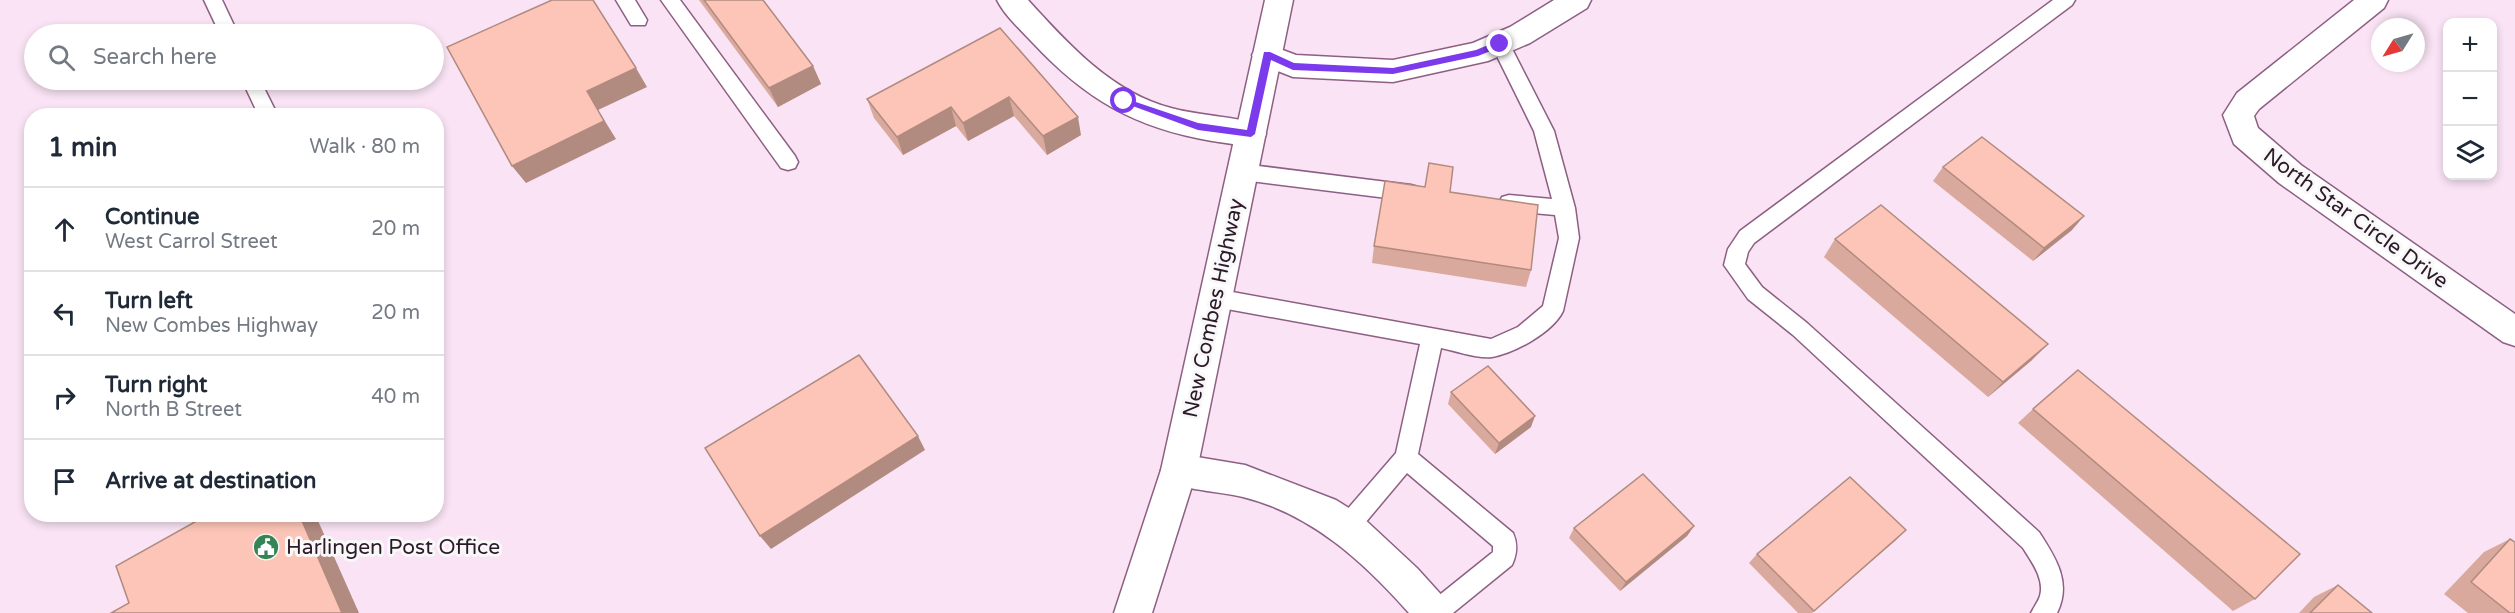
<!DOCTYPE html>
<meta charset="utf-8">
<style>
:root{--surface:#fff;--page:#f2f2f3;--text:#1f2937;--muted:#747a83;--line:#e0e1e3}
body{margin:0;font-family:"Varela Round",sans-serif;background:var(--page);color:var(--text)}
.controls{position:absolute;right:18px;top:18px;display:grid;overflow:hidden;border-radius:12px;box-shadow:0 3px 9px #0003}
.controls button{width:54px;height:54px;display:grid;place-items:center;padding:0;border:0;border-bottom:2px solid var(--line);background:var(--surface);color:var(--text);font:30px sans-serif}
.compass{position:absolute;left:2371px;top:18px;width:54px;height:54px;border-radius:50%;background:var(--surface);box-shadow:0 3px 9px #0003;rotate:233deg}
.stop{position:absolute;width:18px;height:18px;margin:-14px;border:4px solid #7c3aed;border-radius:50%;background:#fff}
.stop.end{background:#7c3aed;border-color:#fff;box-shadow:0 2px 6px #0008}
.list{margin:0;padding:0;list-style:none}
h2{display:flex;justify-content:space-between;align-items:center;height:78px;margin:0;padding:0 24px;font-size:26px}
h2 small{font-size:20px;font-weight:400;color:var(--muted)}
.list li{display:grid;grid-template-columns:39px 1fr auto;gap:18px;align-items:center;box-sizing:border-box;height:84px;padding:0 24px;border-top:2px solid var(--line)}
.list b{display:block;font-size:22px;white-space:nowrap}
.list p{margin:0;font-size:20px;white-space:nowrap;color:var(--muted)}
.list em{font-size:20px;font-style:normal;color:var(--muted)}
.icon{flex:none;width:33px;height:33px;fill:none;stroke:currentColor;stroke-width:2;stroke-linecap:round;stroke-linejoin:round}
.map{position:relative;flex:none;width:2515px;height:613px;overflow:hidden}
.search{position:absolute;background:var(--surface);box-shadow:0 3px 9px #0003;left:24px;top:24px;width:420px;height:66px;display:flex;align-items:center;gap:15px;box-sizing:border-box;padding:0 21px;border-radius:33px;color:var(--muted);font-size:22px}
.panel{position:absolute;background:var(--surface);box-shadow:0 3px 9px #0003;left:24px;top:108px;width:420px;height:414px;border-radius:24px}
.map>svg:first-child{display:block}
</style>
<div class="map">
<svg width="2515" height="613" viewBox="0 0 2515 613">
<rect width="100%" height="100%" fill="#f9e3f4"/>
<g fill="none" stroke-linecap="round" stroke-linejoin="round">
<g stroke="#8e5f84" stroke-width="3">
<g id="service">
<path d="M204,0H222L238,34H220Z"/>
<path d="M616,0H635L647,20L645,25H631Z"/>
<path d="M661,0H680L795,156L798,162L795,168L788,170L781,168Z"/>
<path d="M2053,0H2075L2072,5L1754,243L1748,252L1745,264L1762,287L1807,323L2039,532C2056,558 2072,583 2057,613H2031C2034,607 2038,602 2040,596C2045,579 2031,561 2023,548L1793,335L1748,299L1724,265L1728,249L1740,231Z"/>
<path d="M1500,37L1507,39L1554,131L1575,208L1579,238L1563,311C1553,332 1515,353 1492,357C1478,359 1456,351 1441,348L1418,454L1513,533C1518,544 1517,554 1512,565L1453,613H1423L1427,605L1493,552V546L1407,473L1355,535L1347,538L1339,535L1336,527L1339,519L1396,453L1420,344L1216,307L1209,304L1206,298L1209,292L1216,289L1491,339L1518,327L1543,306L1559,238L1555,215L1509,211L1502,209L1499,203L1502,197L1509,195L1552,199L1534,131L1491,44L1493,39Z"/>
<path d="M242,80H260L278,116H259Z"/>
<path d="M1243,164L1411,185L1418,187L1421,193L1418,199L1411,201L1243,180L1236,178L1233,172L1236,166Z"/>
</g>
</g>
<g stroke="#8e5f84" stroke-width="3">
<g id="minor">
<path d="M997,0H1028C1067,43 1112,93 1171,108C1200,116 1233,116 1262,125L1266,134L1262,143C1246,148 1229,143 1212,141C1135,128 1085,99 1032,42C1020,29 1005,16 997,0Z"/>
<path d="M1554,0H1591L1587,8L1530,43L1488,61L1393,82L1293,77L1257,63L1252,55L1257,47L1267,44L1296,55L1393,60L1473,43L1510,27Z"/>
<path d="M2354,0H2388L2384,8L2259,109L2254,116L2258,128L2301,165L2515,314V346L2503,342L2279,183L2234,144L2223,115L2237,93Z"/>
<path d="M1179,454L1245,465L1336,500L1360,515L1417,568L1446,600L1452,613H1409C1363,561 1311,514 1243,497C1217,491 1191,491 1167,481L1161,470L1167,459Z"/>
</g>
</g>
<g stroke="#8e5f84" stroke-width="3">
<path id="tertiary" d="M1265,0H1293L1197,470L1152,613H1114L1161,470Z"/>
</g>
<use href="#service" fill="#fff" fill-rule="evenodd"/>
<use href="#minor" fill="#fff" fill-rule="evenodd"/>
<use href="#tertiary" fill="#fff" fill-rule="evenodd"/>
</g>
<g fill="#daa99d">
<path d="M699,0H763L813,66L821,84L778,107Z"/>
<path d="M1000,28L1081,135L1047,155L1014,116L968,141L956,126L903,155L874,118L867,99Z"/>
<path d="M1429,163L1450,192L1531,270L1526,287L1372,263L1374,246L1425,187Z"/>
<path d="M1943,167L2072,230L2033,261L1933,181Z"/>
<path d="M1835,239L2032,360L1988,397L1824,257Z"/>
<path d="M1451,392L1531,427L1495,454L1448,404Z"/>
<path d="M2033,409L2255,599L2233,611L2018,423Z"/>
<path d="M1694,526L1687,536L1620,591L1569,538L1574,528Z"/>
<path d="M2510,539L2515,613H2468L2444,594L2484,552Z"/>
<path d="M1896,540L1812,613H1798L1749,563L1757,554Z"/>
<path d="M2338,585L2372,613H2299L2314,597Z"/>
</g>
<g fill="#b18a80">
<path d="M813,66L821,84L778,107L769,88Z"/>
<path d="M636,68L647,87L598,110L616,139L526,183L512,166L587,91Z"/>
<path d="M1009,97L1014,116L968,141L963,123Z"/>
<path d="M951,107L956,126L903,155L897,137Z"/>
<path d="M1078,117L1081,135L1047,155L1043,136Z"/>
<path d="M2084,216L2072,230L2033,261L2044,248Z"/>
<path d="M2048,344L2032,360L1988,397L2003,382Z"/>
<path d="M1535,416L1531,427L1495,454L1499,443Z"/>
<path d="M918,436L925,450L771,549L760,536Z"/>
<path d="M299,514H315L359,613H342Z"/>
<path d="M1694,526L1687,536L1620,591L1626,582Z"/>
<path d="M1906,530L1896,540L1811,613Z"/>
</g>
<g fill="#fdc5b7" stroke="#b18a80" stroke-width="1.5">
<path d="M552,0H593L636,68L587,91L604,121L512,166L447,47Z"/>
<path d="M704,0H763L813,66L769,88Z"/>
<path d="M1000,28L1078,117L1043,136L1009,97L963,123L951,107L897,137L867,99Z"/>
<path d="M1982,137L2084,216L2044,248L1943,167Z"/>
<path d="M1429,163L1453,167L1450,192L1538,205L1531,270L1374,246L1385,181L1425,187Z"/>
<path d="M1881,205L2048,344L2003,382L1835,239Z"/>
<path d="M859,355L918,436L760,536L705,448Z"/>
<path d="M1488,366L1535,416L1499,443L1451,392Z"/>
<path d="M2078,370L2300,554L2255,599L2033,409Z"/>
<path d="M1643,474L1694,526L1626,582L1574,528Z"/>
<path d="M1850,477L1906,530L1814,611L1757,554Z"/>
<path d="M209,514H299L342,613H111L129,603L116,566Z"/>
<path d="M2510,539L2515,542V613H2510L2471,582Z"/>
<path d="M2338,585L2372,613H2310Z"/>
</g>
<path fill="#7c3aed" d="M1500,40L1503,41V46L1478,56L1393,74L1293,70L1271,60L1255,134L1251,137L1198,130L1119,101L1124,98L1198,123L1247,130L1264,52H1270L1294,63L1393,68L1476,50Z"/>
<defs>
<g id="civic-disc" transform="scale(1.35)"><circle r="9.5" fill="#348455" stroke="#f8f8f8"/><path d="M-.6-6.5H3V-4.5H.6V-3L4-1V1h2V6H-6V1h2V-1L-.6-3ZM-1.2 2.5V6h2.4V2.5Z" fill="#fff"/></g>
</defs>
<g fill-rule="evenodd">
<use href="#civic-disc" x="266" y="547"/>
</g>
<g text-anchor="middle" stroke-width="6" stroke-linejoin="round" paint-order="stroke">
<g font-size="21" fill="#2d1a29" stroke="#f8f8f8">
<text transform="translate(2356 218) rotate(36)" y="7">North Star Circle Drive</text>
<text transform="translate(1213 308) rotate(-78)" y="7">New Combes Highway</text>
</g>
<g font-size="21" fill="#2d1a29" stroke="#f8f8f8" text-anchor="start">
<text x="286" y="554">Harlingen Post Office</text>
</g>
</g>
</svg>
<div class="controls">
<button>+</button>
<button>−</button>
<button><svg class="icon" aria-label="layers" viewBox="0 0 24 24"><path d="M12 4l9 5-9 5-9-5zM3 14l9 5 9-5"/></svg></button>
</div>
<svg class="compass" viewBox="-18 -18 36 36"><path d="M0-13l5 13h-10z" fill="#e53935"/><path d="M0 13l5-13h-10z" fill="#747a83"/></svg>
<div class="stop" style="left:1124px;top:101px"></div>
<div class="stop end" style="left:1500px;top:44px"></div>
<div class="search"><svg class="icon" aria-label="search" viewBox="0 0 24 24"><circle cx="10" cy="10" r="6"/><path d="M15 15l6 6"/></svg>Search here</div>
<section class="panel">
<h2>1 min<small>Walk · 80 m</small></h2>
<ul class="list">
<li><svg class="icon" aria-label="ahead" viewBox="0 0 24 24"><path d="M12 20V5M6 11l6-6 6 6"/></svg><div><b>Continue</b><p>West Carrol Street</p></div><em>20 m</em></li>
<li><svg class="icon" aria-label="left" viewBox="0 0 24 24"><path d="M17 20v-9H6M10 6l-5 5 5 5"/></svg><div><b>Turn left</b><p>New Combes Highway</p></div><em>20 m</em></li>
<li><svg class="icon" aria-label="right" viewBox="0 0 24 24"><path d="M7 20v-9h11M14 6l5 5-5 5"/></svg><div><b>Turn right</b><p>North B Street</p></div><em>40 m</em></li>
<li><svg class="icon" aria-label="arrive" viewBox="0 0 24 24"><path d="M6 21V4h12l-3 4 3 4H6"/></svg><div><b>Arrive at destination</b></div></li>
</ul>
</section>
</div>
